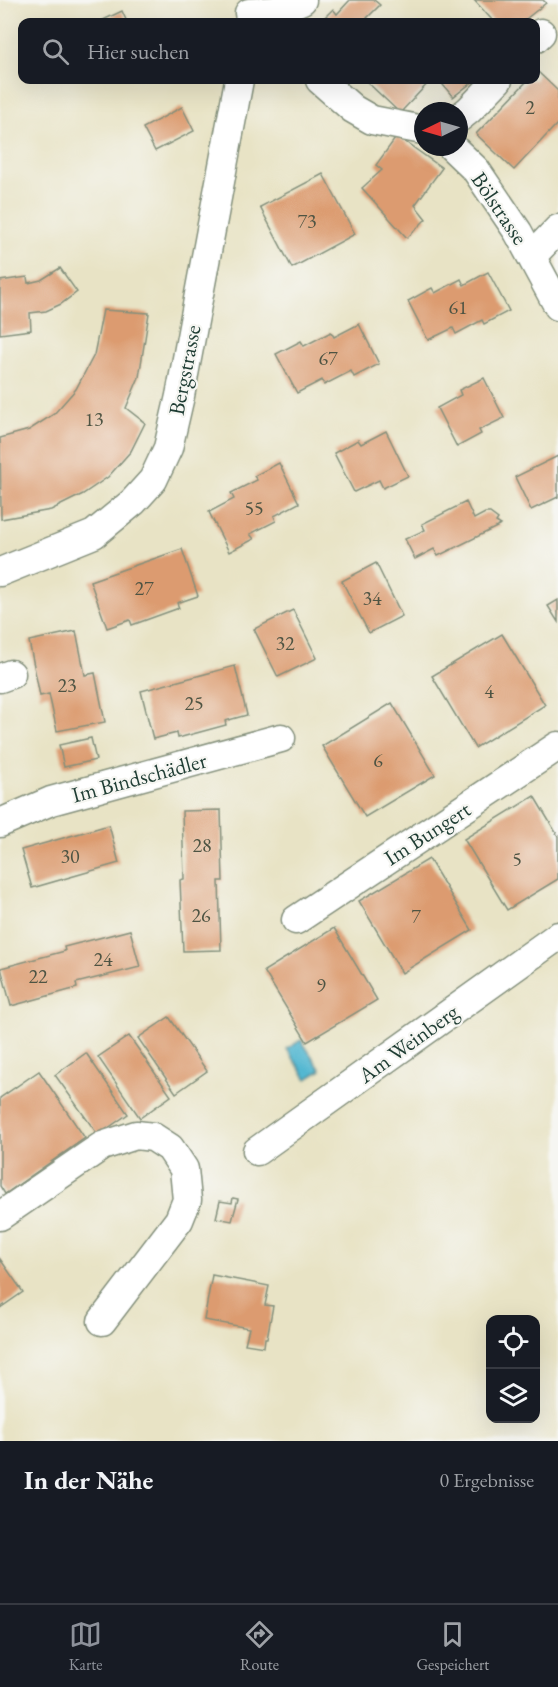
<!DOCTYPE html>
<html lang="de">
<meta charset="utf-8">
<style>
:root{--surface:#171b24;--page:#242831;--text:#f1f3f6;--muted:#9ea1a6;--line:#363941;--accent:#8c9099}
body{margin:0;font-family:"EB Garamond",serif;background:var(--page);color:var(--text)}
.controls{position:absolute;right:18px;bottom:18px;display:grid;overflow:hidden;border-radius:12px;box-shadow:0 6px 24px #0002}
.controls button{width:54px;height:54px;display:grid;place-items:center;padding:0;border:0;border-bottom:2px solid var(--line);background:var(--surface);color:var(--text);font:30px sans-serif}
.compass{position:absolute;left:414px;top:102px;width:54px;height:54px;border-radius:50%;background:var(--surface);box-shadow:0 6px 24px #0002;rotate:265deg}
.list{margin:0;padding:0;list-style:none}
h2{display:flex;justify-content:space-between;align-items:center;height:78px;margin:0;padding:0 24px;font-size:26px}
h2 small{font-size:20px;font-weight:400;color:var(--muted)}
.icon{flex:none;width:33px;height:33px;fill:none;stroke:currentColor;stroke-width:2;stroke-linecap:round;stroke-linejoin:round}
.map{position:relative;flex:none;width:558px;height:1441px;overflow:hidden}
.search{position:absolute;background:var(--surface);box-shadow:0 6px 24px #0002;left:18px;right:18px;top:18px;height:66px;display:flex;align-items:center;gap:15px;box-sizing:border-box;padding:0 21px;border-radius:12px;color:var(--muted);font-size:22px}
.sheet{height:162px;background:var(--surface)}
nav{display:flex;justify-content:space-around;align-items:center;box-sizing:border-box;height:84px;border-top:2px solid var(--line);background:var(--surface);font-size:16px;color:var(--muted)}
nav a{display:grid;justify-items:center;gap:3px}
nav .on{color:var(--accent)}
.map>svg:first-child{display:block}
</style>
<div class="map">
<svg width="558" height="1441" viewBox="0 0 558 1441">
<rect width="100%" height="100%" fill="#f6f6f2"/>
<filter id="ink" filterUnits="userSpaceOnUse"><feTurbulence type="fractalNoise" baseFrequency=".0167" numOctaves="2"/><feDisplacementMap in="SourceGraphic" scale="12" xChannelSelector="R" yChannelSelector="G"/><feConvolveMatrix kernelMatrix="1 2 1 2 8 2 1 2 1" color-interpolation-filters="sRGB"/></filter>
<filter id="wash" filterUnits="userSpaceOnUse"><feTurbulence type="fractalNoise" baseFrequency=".008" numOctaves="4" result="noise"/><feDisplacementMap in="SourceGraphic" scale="24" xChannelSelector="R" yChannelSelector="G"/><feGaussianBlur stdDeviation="1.35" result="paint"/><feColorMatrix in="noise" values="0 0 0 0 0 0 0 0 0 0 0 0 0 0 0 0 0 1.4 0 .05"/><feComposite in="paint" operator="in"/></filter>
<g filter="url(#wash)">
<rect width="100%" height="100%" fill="#e8e3c5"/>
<path fill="#52b7d1" stroke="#387a82" stroke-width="1.5" d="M301,1040L321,1070L307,1079L287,1049Z"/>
<g id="blocks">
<g fill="#dc9b70">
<path d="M350,0H374L380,5L367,18L372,22H320L333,9L337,14Z"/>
<path d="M474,0H543L546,3L522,22H494Z"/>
<path d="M122,11L127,22H99Z"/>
<path d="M537,71L558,91V123L514,170L476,134L528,80H536Z"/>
<path d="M365,80H431L400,113Z"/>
<path d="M439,80H475L453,97Z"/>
<path d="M182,107L194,131L155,151L143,128Z"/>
<path d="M397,136L442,168L415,205L426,219L407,238L362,188L382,170L376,165Z"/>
<path d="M323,174L355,234L292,268L260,207Z"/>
<path d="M60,268L77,292L61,304L46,311L30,313L31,330L0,334V281L27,277L28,283L41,280Z"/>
<path d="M488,272L509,311L484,324L482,320L456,334L453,328L428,340L408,301L432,288L435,293L461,279L464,285Z"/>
<path d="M103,310L149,313L139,377L126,408L145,423L131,451L108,477L83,494L51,510L1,519L0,438L29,430L54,414L76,389L94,355Z"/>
<path d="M359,324L379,364L354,377L351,371L324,385L322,380L297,393L276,354L301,341L304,346L331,332L334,337Z"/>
<path d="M484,378L504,418L479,430L481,434L457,447L437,408L461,395L459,390Z"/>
<path d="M386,431L408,476L383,488L379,480L354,492L334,453L358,440L361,444Z"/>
<path d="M558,456V497L531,510L515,477Z"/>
<path d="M279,463L299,503L274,516L276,521L250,534L254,539L229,552L209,512L234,499L231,493L257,480L254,476Z"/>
<path d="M466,502L474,519L485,513H490L498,519L496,522L501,525L438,556L434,549L415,559L405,539L425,530L422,524Z"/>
<path d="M182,549L198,596L177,603L179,608L132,625L130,620L107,628L90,581Z"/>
<path d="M376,563L402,616L369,633L342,581Z"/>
<path d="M558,600V622L548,606Z"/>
<path d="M293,610L317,658L278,677L254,629Z"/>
<path d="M76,631L85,675L95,673L105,722L57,731L49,694L40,696L29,641Z"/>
<path d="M502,634L545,705L475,748L432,676Z"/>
<path d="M235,666L247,715L225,721L226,725L178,738L177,733L153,739L141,691Z"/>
<path d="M392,703L435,775L365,817L322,746Z"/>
<path d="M91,738L96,760L64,767L59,745Z"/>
<path d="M534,796L558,836V879L507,910L464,839Z"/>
<path d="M221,810L223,881H219L221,950L183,951L180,880L184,879L182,811Z"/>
<path d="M109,825L119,863L32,888L21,850Z"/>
<path d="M429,859L472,930L402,973L359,901Z"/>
<path d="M334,928L377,1000L307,1042L264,971Z"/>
<path d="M130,930L140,967L76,983L77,988L11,1006L1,968L65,951L64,947Z"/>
<path d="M169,1017L207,1071L176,1093L138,1038Z"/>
<path d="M129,1036L171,1096L140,1118L98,1057Z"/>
<path d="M86,1053L128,1114L98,1135L55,1075Z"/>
<path d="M39,1071L85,1138L5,1194L0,1186V1098Z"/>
<path d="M233,1198L238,1199L232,1221L216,1218L220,1201L232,1203Z"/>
<path d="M0,1259L23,1292L0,1308Z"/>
<path d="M212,1275L269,1286L265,1305L273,1306L267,1338H265L264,1347L245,1344L249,1328L204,1320Z"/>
</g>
</g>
</g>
<g filter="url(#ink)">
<use href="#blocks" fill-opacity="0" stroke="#84907c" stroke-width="1.5"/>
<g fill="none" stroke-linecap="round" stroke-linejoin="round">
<g stroke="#84907c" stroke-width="31">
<g id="minor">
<path d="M249,13L276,11L302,0"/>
<path d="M536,38L541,33"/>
<path d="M320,80L353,109L372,120L423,130"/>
<path d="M459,118L469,110L498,80"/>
<path d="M452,147L476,170L518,232L558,306"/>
<path d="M532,256L558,229"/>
<path d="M0,572L94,534L133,502L153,480L168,448L180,396L239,80"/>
<path d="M0,678L11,674"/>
<path d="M0,823L51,801L281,738"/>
<path d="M296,920L558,746"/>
<path d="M257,1151L558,936"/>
<path d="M0,1216L102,1146L136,1135L153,1137L170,1148L184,1169L187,1200L179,1220L102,1321"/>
</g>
</g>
<use href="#minor" stroke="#fff" stroke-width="28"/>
</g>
</g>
<g text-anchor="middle" stroke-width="4.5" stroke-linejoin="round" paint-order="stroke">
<g font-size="20" fill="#4e5443">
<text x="530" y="114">2</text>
<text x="307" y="228">73</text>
<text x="458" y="314">61</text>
<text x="328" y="365">67</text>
<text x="94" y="426">13</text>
<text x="254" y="515">55</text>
<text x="144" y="595">27</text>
<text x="372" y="605">34</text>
<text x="285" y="650">32</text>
<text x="67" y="692">23</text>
<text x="489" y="698">4</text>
<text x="194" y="710">25</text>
<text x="378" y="767">6</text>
<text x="202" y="852">28</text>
<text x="70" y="863">30</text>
<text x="517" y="866">5</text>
<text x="201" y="922">26</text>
<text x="416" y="923">7</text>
<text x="103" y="966">24</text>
<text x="38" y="983">22</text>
<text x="321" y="992">9</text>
</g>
<g font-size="22" fill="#1f3d34" stroke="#f6f6f2">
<text transform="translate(500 208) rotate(56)" y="8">Bölstrasse</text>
<text transform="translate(184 370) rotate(-79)" y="8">Bergstrasse</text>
<text transform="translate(139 777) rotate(-15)" y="8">Im Bindschädler</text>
<text transform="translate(427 833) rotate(-33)" y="8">Im Bungert</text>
<text transform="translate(408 1043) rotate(-36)" y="8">Am Weinberg</text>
</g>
</g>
</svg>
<div class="controls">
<button><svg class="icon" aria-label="locate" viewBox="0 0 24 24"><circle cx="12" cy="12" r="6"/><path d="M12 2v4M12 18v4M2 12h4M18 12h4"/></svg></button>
<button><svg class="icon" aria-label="layers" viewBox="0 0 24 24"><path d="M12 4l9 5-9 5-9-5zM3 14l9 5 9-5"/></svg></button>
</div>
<svg class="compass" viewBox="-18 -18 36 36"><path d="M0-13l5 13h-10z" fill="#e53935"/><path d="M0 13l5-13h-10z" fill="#9ea1a6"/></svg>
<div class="search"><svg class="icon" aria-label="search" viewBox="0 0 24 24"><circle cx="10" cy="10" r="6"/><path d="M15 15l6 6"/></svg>Hier suchen</div>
</div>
<section class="sheet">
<h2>In der Nähe<small>0 Ergebnisse</small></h2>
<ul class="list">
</ul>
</section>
<nav>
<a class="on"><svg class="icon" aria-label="map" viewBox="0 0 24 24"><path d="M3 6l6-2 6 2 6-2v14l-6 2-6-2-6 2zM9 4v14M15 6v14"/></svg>Karte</a>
<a><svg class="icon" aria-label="directions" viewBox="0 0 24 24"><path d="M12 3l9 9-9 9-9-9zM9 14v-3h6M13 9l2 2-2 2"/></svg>Route</a>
<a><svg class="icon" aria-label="saved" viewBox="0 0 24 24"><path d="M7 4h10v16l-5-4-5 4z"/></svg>Gespeichert</a>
</nav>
